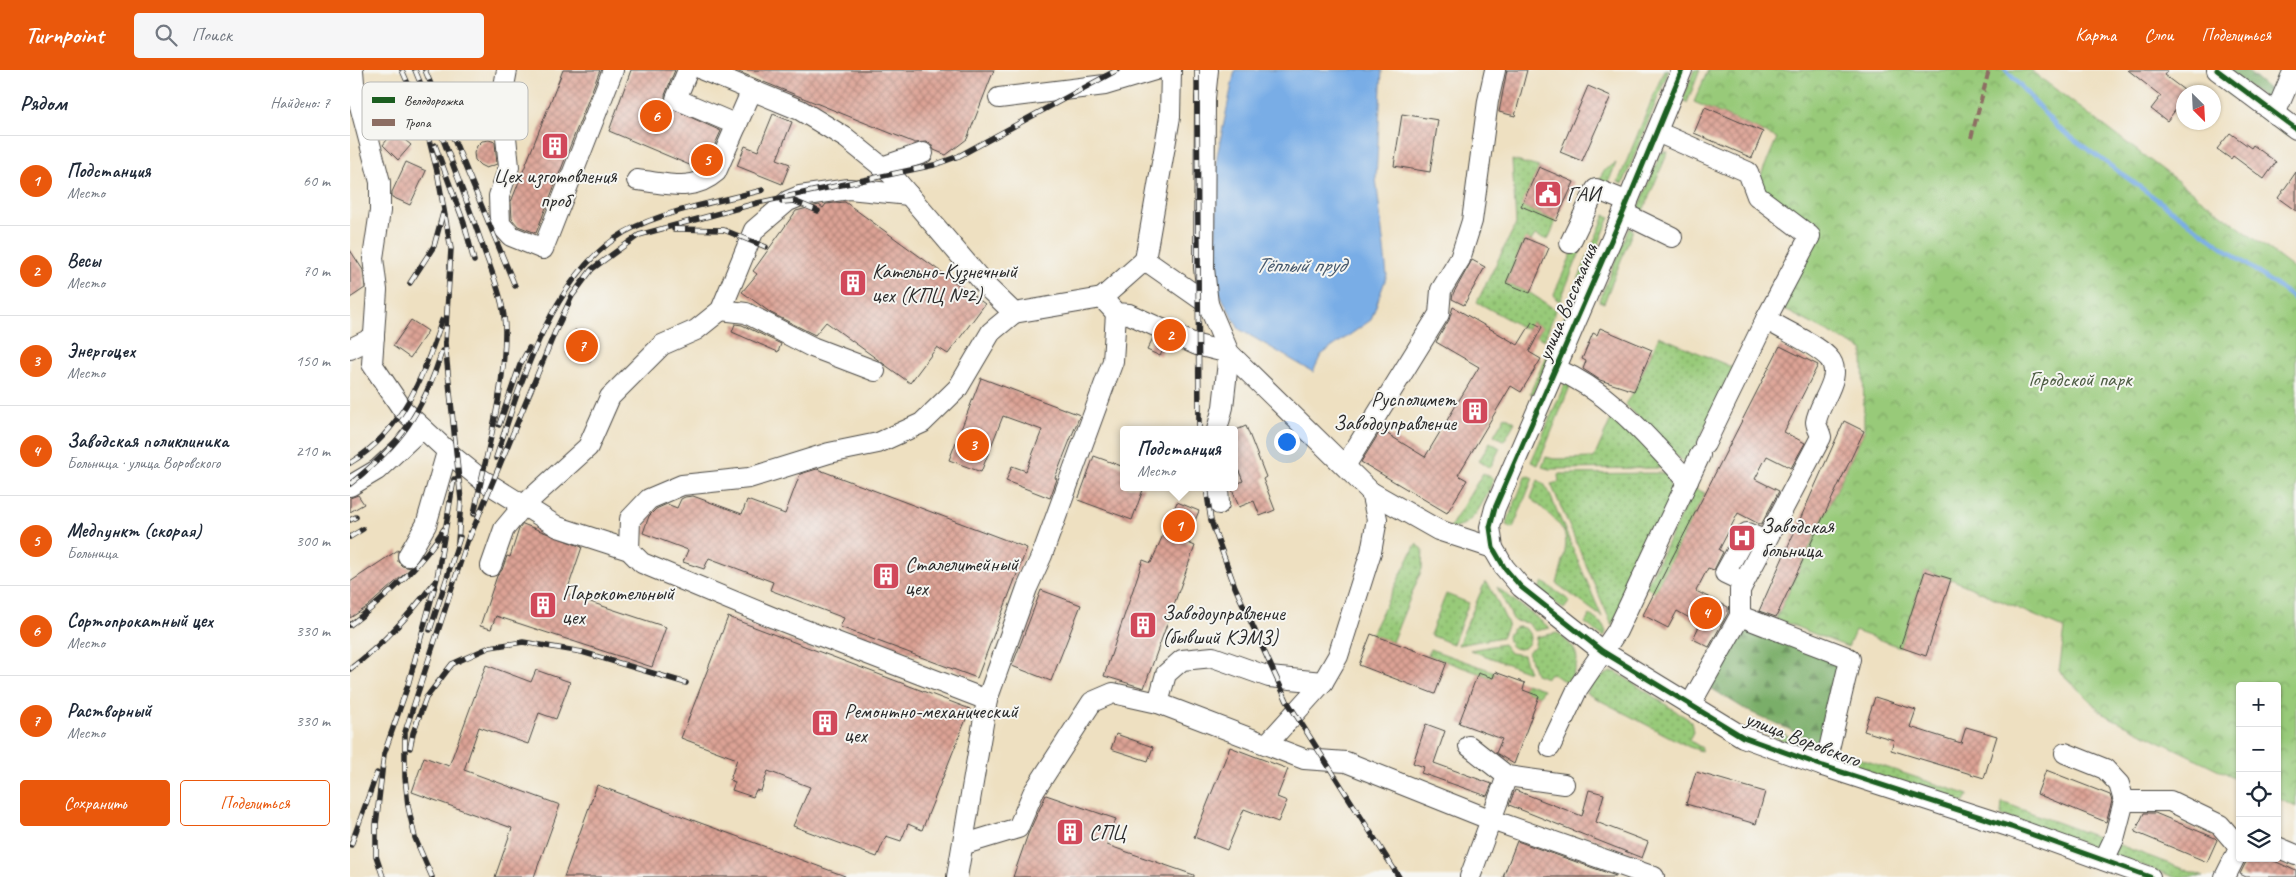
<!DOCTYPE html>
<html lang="ru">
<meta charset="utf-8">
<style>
:root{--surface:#fff;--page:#f6f6f7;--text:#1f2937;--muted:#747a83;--line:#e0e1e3;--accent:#ea580c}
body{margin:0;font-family:Caveat,sans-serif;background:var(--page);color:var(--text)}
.controls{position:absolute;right:15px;bottom:15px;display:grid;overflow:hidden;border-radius:5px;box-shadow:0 1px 4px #0004}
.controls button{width:45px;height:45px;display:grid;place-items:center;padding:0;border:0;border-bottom:1px solid var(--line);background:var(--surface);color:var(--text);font:25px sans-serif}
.compass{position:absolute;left:1826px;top:15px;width:45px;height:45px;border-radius:50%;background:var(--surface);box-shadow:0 1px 4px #0004;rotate:156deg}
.you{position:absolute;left:936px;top:371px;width:18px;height:18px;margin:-12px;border:4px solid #fff;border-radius:50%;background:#1a73e8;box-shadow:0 0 0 8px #1a73e833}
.badge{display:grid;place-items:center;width:32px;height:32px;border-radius:50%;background:var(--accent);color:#fff;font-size:16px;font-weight:700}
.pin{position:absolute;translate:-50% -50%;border:2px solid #fff;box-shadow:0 1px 5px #0006}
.popup{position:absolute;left:770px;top:356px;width:118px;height:65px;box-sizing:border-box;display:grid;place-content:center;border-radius:5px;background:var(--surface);filter:drop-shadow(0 1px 4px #0005);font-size:16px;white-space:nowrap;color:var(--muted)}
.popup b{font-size:19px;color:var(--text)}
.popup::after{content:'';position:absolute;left:50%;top:100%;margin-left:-10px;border:10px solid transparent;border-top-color:var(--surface)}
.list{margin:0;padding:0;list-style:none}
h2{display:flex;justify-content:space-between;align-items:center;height:65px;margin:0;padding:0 20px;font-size:21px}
h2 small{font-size:16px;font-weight:400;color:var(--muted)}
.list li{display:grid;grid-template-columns:32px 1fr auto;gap:15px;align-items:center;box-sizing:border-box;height:90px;padding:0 20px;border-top:1px solid var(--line)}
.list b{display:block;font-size:19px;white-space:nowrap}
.list p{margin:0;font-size:16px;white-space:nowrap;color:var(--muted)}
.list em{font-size:16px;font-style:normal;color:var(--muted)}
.actions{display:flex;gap:10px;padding:15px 20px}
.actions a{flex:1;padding:11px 0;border:1px solid var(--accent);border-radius:5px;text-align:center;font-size:18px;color:var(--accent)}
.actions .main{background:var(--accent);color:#fff}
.icon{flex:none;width:28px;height:28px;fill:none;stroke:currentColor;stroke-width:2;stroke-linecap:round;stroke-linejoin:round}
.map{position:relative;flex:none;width:1946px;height:807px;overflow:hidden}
header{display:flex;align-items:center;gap:30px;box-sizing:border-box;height:70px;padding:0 25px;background:var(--accent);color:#fff}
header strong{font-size:24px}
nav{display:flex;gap:28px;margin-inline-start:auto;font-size:18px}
.search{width:350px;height:45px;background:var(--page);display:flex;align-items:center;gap:12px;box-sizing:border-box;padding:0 18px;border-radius:5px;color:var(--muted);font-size:19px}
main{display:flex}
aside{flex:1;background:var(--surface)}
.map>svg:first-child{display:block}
</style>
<header>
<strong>Turnpoint</strong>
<div class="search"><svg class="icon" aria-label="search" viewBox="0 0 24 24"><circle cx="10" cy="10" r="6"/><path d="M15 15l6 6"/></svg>Поиск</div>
<nav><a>Карта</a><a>Слои</a><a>Поделиться</a></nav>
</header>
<main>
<aside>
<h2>Рядом<small>Найдено: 7</small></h2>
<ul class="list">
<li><span class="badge">1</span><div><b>Подстанция</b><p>Место</p></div><em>60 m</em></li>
<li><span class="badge">2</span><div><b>Весы</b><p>Место</p></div><em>70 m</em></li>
<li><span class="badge">3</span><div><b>Энергоцех</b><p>Место</p></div><em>150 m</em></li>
<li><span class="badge">4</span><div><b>Заводская поликлиника</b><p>Больница · улица Воровского</p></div><em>210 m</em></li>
<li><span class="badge">5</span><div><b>Медпункт (скорая)</b><p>Больница</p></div><em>300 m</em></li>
<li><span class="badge">6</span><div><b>Сортопрокатный цех</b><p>Место</p></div><em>330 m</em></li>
<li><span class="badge">7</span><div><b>Растворный</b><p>Место</p></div><em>330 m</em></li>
</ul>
<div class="actions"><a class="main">Сохранить</a><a>Поделиться</a></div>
</aside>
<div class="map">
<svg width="1946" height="807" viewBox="0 0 1946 807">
<defs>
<pattern id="grass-dots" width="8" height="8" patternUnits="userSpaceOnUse" patternTransform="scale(1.25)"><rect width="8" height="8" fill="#98ca79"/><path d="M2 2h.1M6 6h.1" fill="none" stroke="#7ca463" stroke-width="1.8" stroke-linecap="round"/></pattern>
<pattern id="forest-firs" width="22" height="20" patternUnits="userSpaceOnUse" patternTransform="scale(1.25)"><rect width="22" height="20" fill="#7aae69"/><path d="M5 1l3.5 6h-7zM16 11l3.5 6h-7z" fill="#648e57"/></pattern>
<pattern id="park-crowns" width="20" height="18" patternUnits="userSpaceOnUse" patternTransform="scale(1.25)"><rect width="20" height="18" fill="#98ca79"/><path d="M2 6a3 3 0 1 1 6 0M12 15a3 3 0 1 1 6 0" fill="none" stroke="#7ca463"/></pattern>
<pattern id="building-cross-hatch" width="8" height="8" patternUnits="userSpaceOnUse" patternTransform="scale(1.25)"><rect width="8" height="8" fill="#dda395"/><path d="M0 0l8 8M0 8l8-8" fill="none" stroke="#b3857a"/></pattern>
</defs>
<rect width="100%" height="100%" fill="#f6f6f2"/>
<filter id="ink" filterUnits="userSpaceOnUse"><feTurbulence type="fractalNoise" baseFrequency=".02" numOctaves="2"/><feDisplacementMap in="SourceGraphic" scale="10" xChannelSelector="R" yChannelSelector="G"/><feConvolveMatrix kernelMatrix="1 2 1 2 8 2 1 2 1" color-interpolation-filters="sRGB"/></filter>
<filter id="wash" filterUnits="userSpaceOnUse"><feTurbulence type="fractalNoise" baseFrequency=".0096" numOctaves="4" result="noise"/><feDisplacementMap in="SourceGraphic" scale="20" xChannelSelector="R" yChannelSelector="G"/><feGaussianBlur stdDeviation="1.12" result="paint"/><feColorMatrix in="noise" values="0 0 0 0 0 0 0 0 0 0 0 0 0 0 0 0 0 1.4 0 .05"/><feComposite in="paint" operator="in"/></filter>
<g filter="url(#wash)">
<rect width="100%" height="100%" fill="#eee0c1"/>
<g fill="url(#grass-dots)" stroke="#627a52">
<path d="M1314,0H1319L1273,114L1268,112Z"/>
<path d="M1344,0H1350L1337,33L1333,29Z"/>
<path d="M1875,15L1941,63L1938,67L1872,19Z"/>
<path d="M1311,82H1318L1293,141L1289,137Z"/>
<path d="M1162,90L1189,97L1172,136L1206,151L1198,170L1185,165L1181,171L1175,169L1156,213L1180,223L1206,240L1194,270L1187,266L1192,257L1182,252L1177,260L1127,232L1166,154Z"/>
<path d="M1266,93L1257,116L1249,113L1253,101Z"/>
<path d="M1255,145L1260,147L1228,224L1223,222Z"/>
<path d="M1279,158L1283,160L1254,233L1249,231Z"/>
<path d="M1239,160L1210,231L1206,229L1204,224L1230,165Z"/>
<path d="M1215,245L1219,247L1183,325L1180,323Z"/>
<path d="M1309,266L1384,298L1338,392L1334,393L1275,334L1284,321Z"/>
<path d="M1216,311L1221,314L1188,395L1181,392Z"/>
<path d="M1264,342L1315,398L1199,399L1192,397L1196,387L1204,389L1244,388Z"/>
<path d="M1155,346L1165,352L1154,371L1144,365Z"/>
<path d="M1140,372L1150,378L1140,398L1129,391Z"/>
<path d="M1133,403L1144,409C1134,430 1125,457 1099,459Z"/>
<path d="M1316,403L1323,425L1262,555L1201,414L1209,412L1208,405L1209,404Z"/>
<path d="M1176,405L1183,408L1163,458L1156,455Z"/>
<path d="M1188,410L1194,414L1198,420L1252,547L1207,514C1221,460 1222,465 1181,428Z"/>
<path d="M1344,418L1355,423L1305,522L1296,517Z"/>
<path d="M1066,474L1073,479L1072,499L1042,572L1021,564Z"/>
<path d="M1135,512L1139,515L1158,554L1152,567L1108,575Z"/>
<path d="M1193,512L1220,531L1214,539L1188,520Z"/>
<path d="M1147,517L1200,558L1185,561L1178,553L1164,551Z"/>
<path d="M1096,524L1119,533L1103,574L1080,565Z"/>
<path d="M1240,545L1253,555L1256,562L1254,567L1235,553Z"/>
<circle cx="1169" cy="568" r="11"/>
<path d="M1207,563C1229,580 1233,588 1218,613L1200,603L1197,608L1185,604L1178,582L1185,576L1186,567Z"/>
<path d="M1153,574L1160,583L1173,585L1179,602L1120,580Z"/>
<path d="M1080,579L1145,602L1142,608L1078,585Z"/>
<path d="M1261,602H1266L1341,651L1343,662L1339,670L1352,678L1351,681L1339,677L1236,623L1246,609Z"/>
<path d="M1175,613L1193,619L1189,626L1173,620Z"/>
<path d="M1418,657L1470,680L1469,685L1415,663Z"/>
<path d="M1493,683L1619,725L1613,733L1498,696Z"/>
<path d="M1652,732L1755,770L1751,780L1651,745Z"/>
<path d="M1767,774L1854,807H1824L1764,785Z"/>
</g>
<g fill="url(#forest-firs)" stroke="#526c4a">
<path d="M1877,0H1896L1927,26L1921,33Z"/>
<path d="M1392,555L1490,593L1472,674L1398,641L1359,617Z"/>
</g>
<path fill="url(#park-crowns)" stroke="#627a52" d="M1358,0H1680L1946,200V737L1927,728V616H1890V710L1755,645L1709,601L1715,559L1601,509L1575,501L1550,577L1505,561L1498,577L1426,549L1514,361L1513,280L1431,238L1465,166L1405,119L1427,68L1344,32Z"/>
<path fill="#79ade6" stroke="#526c88" d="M885,0H1032L1026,108L1037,205L1021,250L971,285L963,302L889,259L865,215L867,86Z"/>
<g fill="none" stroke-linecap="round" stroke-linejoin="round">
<path stroke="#79ade6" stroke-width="4.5" d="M1656,0L1707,57L1946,230"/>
</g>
<g id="blocks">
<g fill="url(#building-cross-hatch)">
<path d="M213,0H250L186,163L168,156L162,149L161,132Z"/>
<path d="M281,0H325L315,25L316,36L371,61L356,94L349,99L259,61Z"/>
<path d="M384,0H644L617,69L596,85L584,80L581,74L576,72L565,73Z"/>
<path d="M1157,0H1177L1165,46L1149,42Z"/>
<path d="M1778,0H1818L1814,5L1834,20V43L1827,38L1817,51L1801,39L1811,26Z"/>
<path d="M1238,16L1261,26L1232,91L1210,82Z"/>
<path d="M1355,37L1413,62L1402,88L1344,63Z"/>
<path d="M423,44L442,52L427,89L440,94L432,114L387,96L395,76L408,81Z"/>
<path d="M1052,44L1088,50L1080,102L1044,96Z"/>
<path d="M44,61L61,75L48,90L33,75Z"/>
<path d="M1880,63L1901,78L1903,75L1926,92L1914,109L1883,86L1881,89L1867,79Z"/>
<path d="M139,70L145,72L147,94L136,98L130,95L125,90L124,83L127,76L132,71Z"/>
<path d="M56,92L76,101L60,135L42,127V122Z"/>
<path d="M1189,97L1224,112L1206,151L1171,136Z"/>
<path d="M1946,102V141L1928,128Z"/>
<path d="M495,132L635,234L598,284L587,277L560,313L476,252L465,265L421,243L392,222L407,204L403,201L446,141L469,135L473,138L476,134Z"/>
<path d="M1175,168L1199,178L1180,223L1156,213Z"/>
<path d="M0,180L13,200L15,218L0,228Z"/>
<path d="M1122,190L1135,197L1114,235L1102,229L1103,224Z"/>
<path d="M1103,237L1168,275L1182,252L1192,257L1179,282L1191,289L1171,322L1161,316L1108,405L1117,410L1097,443L1011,392L1031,360L1075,387L1129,297L1086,272L1099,250Z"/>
<path d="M61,250L78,261L60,288L43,276Z"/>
<path d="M385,254L392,255L431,274L428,282L382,262Z"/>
<path d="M1250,258L1302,280L1284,321L1250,310L1233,299L1236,291L1232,289L1243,263L1247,265Z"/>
<path d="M225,260L249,269L240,292L216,283Z"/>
<path d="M803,268L816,274L810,286L797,280Z"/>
<path d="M1430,276L1468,295L1434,362L1455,373L1441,398L1417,386L1405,409L1429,421L1411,455L1388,443L1369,480L1373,482L1364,500L1358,498L1346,521L1378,537V543L1359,577L1343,569L1350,554L1327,541L1318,558L1293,545Z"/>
<path d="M631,308L730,345L705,408L707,409L700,428L656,411L662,396L676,401L692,360L653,346L631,402L599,390Z"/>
<path d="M1494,351L1514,361L1426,547L1409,541Z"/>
<path d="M896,356L916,407L913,409L925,440L910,446L904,431L889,437L881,417L893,411L884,389V361Z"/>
<path d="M744,386L774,397V417H794L782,450L728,430Z"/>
<path d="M467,399L677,478L627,608L490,557L494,548L420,520L423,512L359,488L354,499L333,492L338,480L293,463L299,446L306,439L317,434L327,438L331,429L335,427L343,426L392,444L397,430L435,444L450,404Z"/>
<path d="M8,425L14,434L0,442V428Z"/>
<path d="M827,432L849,441L836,472L845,476L794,618L754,606L793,490L801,493Z"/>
<path d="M173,454L232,477L216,524L316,557L302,597L146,546L141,559L130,556L147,506L152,500L157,486L160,487L169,459Z"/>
<path d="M48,480V492L52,496L61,498L17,537L0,548V512Z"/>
<path d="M1575,501L1601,509L1576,586L1550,577Z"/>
<path d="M691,520L731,535L701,611L662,596Z"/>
<path d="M378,547L620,639L572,760L558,754L551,771L536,766L527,787L443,756L460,717L418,701L411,721L406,720L403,727L382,720L385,712L380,710L387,689L331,668Z"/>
<path d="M1021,564L1097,592L1085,624L1009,595Z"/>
<path d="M136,595L181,612L186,600L220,612L206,649L189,643L178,674L129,657L114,700L210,735L184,807H145L162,758L62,722L74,687L99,696Z"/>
<path d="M1145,602L1175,613L1173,620L1189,626L1164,694L1146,683L1152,669L1109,653L1128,603L1143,608Z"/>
<path d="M1525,627L1566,640L1560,657L1611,673L1616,657L1647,666L1634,708L1541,680L1544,670L1514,661Z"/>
<path d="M1076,654L1095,661L1084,693L1142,714L1137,726L1071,703L1074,697L1063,693Z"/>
<path d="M766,664L803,677L798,691L761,679Z"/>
<path d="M880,677L938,699L927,727L937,731L928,752L894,739L877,780L844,767Z"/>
<path d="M1696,700L1760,725L1762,731L1756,752L1687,724Z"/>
<path d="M1346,702L1415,722L1406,754L1336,734Z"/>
<path d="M247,715L495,806V807H214Z"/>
<path d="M1165,720L1232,746L1239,720L1254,724L1246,752L1298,772L1292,788L1159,735Z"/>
<path d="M696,725L766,749L757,775L844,805V807H663L678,764Z"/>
<path d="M1794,743H1805L1865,768L1867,770L1857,792L1785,762Z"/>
<path d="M1167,771L1266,806V807H1153Z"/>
<path d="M1898,788H1918L1946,801V807H1896L1890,804Z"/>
</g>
</g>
</g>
<g filter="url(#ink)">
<use href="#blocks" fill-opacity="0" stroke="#484642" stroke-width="1"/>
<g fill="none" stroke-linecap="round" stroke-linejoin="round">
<g stroke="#484642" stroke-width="22">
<g id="minor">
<path d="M3,0L4,13L30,112V141L23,188L27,220L22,294L53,340L106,389L131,409L208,457L279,480L292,493L424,548L637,630"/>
<path d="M157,0L152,27L159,97L149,126L150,154L161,166L193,179L263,0"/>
<path d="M338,0L326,29L387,55"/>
<path d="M353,0L450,40L496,68L541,104L637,217L664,243L752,228L766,243L779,244L847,275L879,283L873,337L867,360"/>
<path d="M821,0L820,47L795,190L858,234L879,283L1021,422L1088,460L1143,478"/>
<path d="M1332,0L1273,143L1145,438L1140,457L1143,478L1154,497L1171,517L1252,581L1393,667L1473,696L1661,757L1800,807"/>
<path d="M1867,0L1946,59"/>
<path d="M649,28L755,15L805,0"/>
<path d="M1925,44L1944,0"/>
<path d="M1307,62L1398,102L1407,126L1460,166L1416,249L1355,374"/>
<path d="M532,97L573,83"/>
<path d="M287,110C316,113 342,123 366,102L402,20"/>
<path d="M1273,143L1322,167"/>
<path d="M1220,173L1246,119L1278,132"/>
<path d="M752,228L795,190"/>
<path d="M858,234L854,198L855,28L858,0"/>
<path d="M371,240L396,243L462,277L525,301"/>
<path d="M0,279L24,267"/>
<path d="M1206,299C1261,322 1298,368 1338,411"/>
<path d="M995,396L1089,244L1091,220L1110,189L1122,151L1138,31L1145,0"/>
<path d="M0,416L27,400L72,358"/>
<path d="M868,417L869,434"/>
<path d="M279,480L280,449L299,429L332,415L399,408L479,383L528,373L572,353L608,318L641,262L664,243"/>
<path d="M58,486L76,455L97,382"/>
<path d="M141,496L154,459L174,435L238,377L260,327L312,275L346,260L371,240L404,160L438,131L450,126L499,119L559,125"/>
<path d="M1394,512L1375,503L1397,463L1416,471"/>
<path d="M1390,546V520L1471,367C1470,362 1466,356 1466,352C1468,333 1496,305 1478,287C1463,272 1434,261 1416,249"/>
<path d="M808,633L816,604L832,590L863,587L919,607L973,612"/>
<path d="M1340,635L1390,546L1497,587"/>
<path d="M917,674L973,612L988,586L1021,482L1027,449L1021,422"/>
<path d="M1119,676L1157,706L1214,714"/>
<path d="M1200,677L1228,618L1267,561L1350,385"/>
<path d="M1715,683L1755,699L1769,714L1774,731L1764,769L1754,790"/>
<path d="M1473,696L1479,679L1500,589"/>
<path d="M1774,731H1820L1870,755L1889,777"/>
<path d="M615,774L668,758L683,723L742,632L763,623L808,633L954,689L996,692L1139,749L1304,807"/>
<path d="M1927,777L1946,785"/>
<path d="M607,807L637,630L677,518L692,485L763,291L766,243"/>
<path d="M1120,807L1157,706"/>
<path d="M1875,807L1890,777"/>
</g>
</g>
<use href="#minor" stroke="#fff" stroke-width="20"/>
<g stroke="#2b2b2b" stroke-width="5.5">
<g id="rail">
<path d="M52,0L74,50L87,101L101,179L95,273L111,430L108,472"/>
<path d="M65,0C89,58 112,117 133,177C142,203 155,232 155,261C155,322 136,384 124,444"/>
<path d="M75,0L165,216"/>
<path d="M847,0L849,360"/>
<path d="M85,75L114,153L124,191"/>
<path d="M432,132L444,131L468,141"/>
<path d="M324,159L374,160L416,177"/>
<path d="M60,213L84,176L93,143"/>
<path d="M149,355L170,295L179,278"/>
<path d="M146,388C171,311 202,205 275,162C312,141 371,131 413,120"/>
<path d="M0,393C53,361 74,305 92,250"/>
<path d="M0,414C51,374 73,342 92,281"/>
<path d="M856,417L861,451L885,517L937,631L1049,807"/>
<path d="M0,450L6,447"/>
<path d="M0,467L13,459"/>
<path d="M119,469L205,262L222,226L242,199L289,165L407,133L584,95L609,86L767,0"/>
<path d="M0,555C36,528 70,497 94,459"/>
<path d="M80,560L110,467"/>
<path d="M0,599C32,575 59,546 83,514"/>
<path d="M60,678L63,663L76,628L102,594L140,577L173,572L232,582L336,613"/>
<path d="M1,775L27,703"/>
<path d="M33,807L26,786V755L34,684L58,615L87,508L104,409"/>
<path d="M82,807L65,768L58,736L55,707V662L120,463"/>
</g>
</g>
<use href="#rail" stroke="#f6f6f2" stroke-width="4" stroke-dasharray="11" stroke-linecap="butt"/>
<path stroke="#8d6e63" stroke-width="4" stroke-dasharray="8 4" stroke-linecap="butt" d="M1621,68L1639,0"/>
<g stroke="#f6f6f2" stroke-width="8">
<g id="cycleway">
<path d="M1332,0L1273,143L1145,438L1140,457L1143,478L1154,497L1171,517L1252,581L1393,667L1473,696L1661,757L1800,807"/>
<path d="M1867,0L1946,59"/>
</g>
</g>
<use href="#cycleway" stroke="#1b5e20" stroke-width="5"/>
</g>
</g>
<defs>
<g id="building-square" transform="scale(1.4375)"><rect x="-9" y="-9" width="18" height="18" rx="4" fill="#d1495b" stroke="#f6f6f2"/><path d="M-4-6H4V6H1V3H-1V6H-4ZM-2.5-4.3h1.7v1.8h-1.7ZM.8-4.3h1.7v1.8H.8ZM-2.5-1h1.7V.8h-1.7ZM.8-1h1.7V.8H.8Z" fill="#fff"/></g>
<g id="civic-square" transform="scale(1.4375)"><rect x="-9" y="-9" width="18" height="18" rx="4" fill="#d1495b" stroke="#f6f6f2"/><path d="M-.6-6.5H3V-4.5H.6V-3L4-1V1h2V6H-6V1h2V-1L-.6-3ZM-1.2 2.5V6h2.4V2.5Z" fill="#fff"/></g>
<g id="hospital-square" transform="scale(1.4375)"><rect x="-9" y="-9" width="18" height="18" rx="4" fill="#d1495b" stroke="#f6f6f2"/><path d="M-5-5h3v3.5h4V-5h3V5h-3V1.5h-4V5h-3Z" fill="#fff"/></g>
</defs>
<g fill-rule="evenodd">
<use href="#building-square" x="205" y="76"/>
<use href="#civic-square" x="1198" y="124"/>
<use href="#building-square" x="503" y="213"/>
<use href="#building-square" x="1125" y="341"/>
<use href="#hospital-square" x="1392" y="468"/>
<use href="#building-square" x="536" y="506"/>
<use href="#building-square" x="193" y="535"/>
<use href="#building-square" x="793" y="555"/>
<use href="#building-square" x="475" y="653"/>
<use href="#building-square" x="720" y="762"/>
</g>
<g text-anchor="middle" stroke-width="4" stroke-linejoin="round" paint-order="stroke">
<g font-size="21" fill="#2b2b2b" stroke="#f6f6f2" text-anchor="start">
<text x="205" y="113" text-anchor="middle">Цех изготовления<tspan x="205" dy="24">проб</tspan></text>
<text x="1217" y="131">ГАИ</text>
<text x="522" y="208">Кательно-Кузнечный<tspan x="522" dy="24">цех (КПЦ №2)</tspan></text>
<text x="1106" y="336" text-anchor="end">Русполимет<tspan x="1106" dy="24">Заводоуправление</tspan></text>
<text x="1411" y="463">Заводская<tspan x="1411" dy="24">больница</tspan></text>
<text x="555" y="501">Сталелитейный<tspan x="555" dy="24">цех</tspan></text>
<text x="212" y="530">Парокотельный<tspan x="212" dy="24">цех</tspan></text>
<text x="812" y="550">Заводоуправление<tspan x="812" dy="24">(бывший КЭМЗ)</tspan></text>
<text x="494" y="648">Ремонтно-механический<tspan x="494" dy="24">цех</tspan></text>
<text x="739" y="769">СПЦ</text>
</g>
<g font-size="21" fill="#2b2b2b" stroke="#f6f6f2">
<text transform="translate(1217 232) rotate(-67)" y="7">улица Восстания</text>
<text transform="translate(1453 669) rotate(21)" y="7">улица Воровского</text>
</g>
<g font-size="21" fill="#4c5b42" stroke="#f6f6f2">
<text x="1730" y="316">Городской парк</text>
</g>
<g font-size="22" font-style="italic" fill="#46586c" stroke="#f6f6f2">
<text x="950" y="202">Тёплый пруд</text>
</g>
</g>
<rect x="12" y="12" width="166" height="58" rx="8" fill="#f6f6f2" stroke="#b9b9b6" stroke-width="1"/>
<rect x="22" y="27" width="23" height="6" fill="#1b5e20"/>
<rect x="22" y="49" width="23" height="7" fill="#8d6e63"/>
<g font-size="14" fill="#2b2b2b">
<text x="54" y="35">Велодорожка</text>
<text x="54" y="57">Тропа</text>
</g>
</svg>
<div class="controls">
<button>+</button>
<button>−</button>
<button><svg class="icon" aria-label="locate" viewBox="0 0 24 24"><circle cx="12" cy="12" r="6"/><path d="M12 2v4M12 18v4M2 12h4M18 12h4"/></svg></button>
<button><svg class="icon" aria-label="layers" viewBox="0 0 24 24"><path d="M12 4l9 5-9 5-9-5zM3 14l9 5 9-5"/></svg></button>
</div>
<svg class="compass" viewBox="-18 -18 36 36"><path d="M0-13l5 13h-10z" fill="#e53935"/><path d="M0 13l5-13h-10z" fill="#747a83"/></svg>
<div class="you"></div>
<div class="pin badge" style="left:829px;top:456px">1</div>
<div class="popup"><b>Подстанция</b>Место</div>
<div class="pin badge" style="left:820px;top:265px">2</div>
<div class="pin badge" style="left:623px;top:375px">3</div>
<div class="pin badge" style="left:1356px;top:543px">4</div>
<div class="pin badge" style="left:357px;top:90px">5</div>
<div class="pin badge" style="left:306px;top:46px">6</div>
<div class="pin badge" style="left:232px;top:276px">7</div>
</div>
</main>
